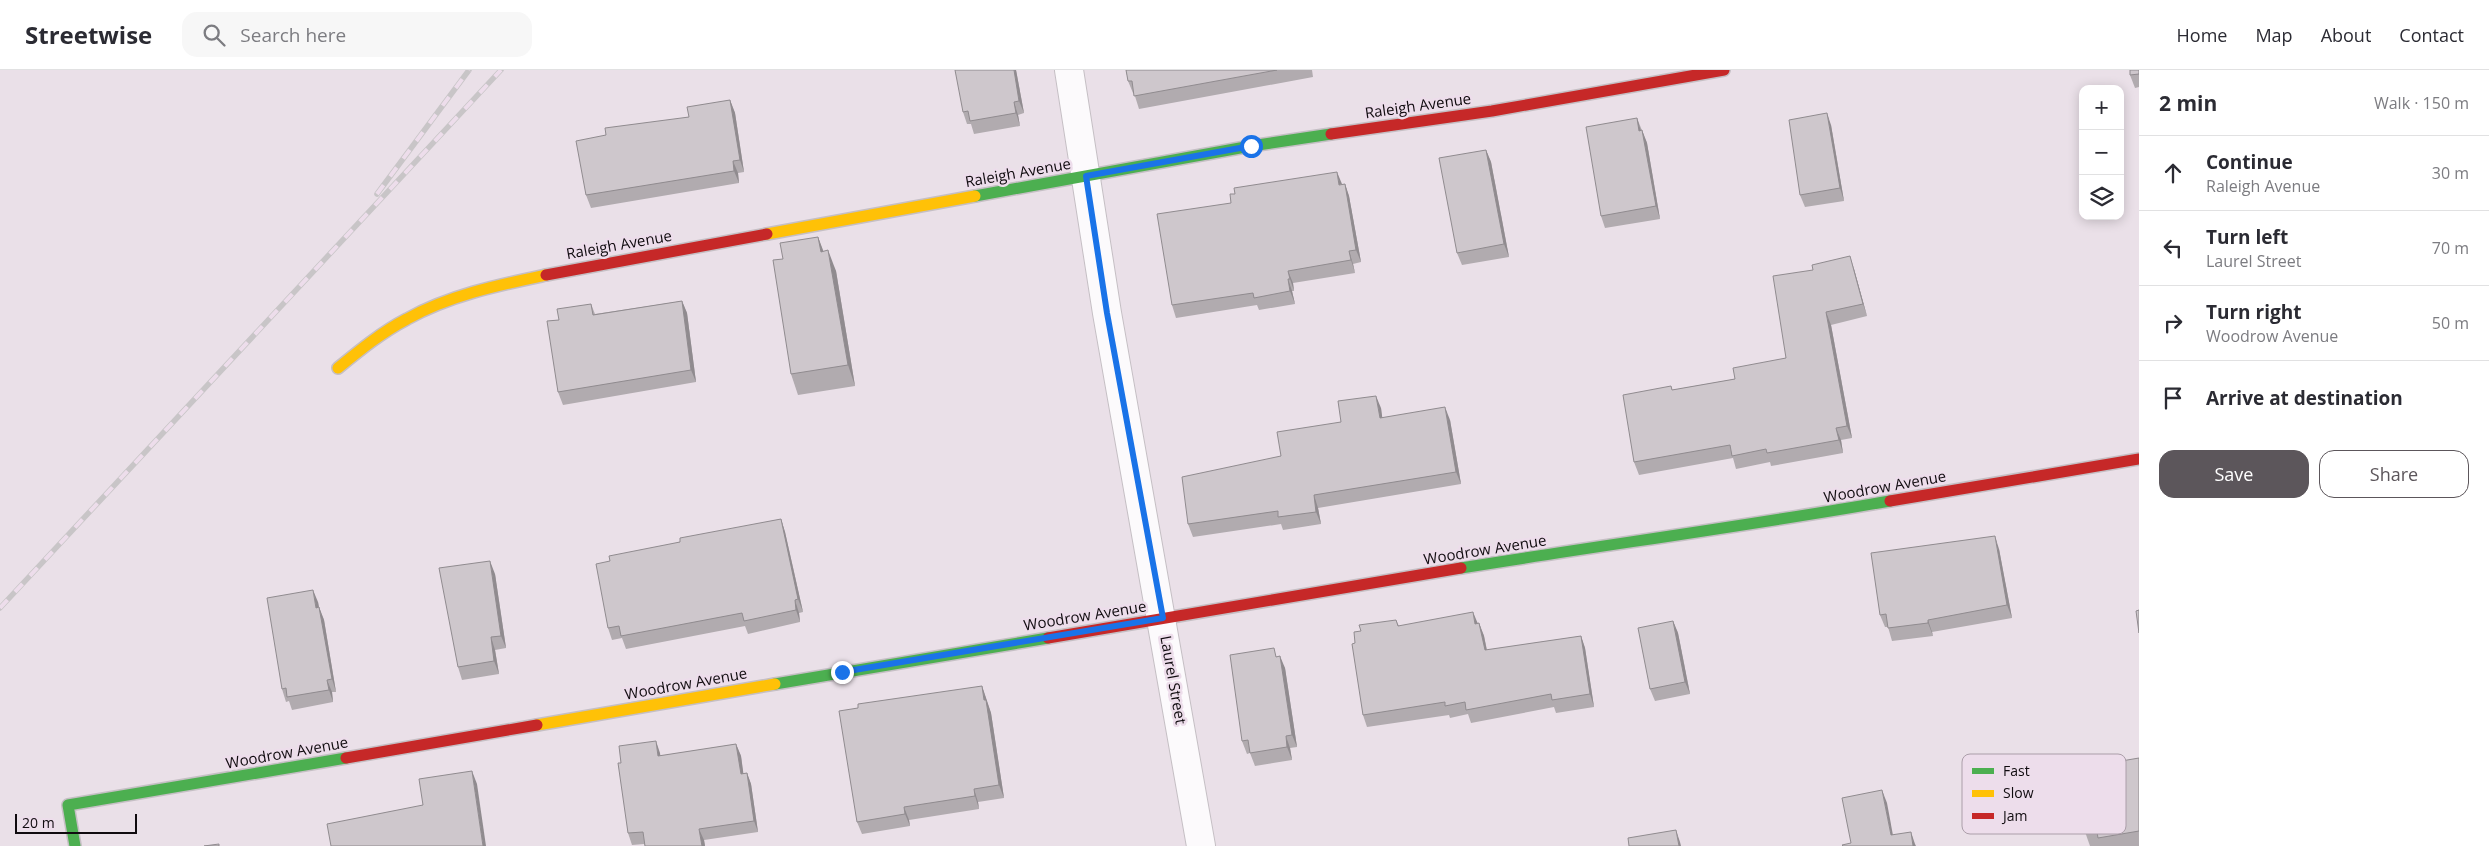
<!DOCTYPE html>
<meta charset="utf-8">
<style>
:root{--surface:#fff;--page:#f7f7f7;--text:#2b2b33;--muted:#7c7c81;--line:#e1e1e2;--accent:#5c565b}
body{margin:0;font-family:"Open Sans",sans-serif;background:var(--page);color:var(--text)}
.controls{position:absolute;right:15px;top:15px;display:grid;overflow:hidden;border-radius:10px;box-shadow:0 2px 12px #0003}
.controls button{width:45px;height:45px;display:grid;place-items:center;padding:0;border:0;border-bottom:1px solid var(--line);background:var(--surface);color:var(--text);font:25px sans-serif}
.scale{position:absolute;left:15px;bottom:12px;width:122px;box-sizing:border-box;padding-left:5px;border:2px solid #100b0f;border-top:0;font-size:14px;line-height:18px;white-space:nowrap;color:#100b0f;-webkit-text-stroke:4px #edddeb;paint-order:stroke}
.stop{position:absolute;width:15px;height:15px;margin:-11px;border:4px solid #1a73e8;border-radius:50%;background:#fff}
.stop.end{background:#1a73e8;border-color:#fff;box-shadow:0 1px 5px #0008}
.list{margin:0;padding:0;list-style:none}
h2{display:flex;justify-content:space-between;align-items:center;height:65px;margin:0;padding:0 20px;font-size:21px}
h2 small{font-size:16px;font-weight:400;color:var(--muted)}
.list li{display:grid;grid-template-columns:32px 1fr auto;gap:15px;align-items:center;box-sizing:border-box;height:75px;padding:0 20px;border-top:1px solid var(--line)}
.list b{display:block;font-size:19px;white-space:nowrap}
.list p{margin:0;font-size:16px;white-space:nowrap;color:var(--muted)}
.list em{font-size:16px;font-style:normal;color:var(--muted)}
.actions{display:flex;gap:10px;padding:15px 20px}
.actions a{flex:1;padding:11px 0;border:1px solid var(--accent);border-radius:15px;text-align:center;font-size:18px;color:var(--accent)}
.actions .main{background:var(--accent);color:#fff}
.icon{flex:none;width:28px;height:28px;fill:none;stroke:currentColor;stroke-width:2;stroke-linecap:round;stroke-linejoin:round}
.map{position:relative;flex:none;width:2139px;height:776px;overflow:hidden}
header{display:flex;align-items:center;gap:30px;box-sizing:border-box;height:70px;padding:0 25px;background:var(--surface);border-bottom:1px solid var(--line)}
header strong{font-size:24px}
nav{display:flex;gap:28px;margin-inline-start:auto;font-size:18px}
.search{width:350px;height:45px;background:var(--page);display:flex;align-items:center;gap:12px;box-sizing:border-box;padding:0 18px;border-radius:15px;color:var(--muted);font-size:19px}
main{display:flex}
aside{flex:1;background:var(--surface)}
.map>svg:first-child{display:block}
</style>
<header>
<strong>Streetwise</strong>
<div class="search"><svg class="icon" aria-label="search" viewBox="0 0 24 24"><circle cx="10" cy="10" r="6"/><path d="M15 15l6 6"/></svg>Search here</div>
<nav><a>Home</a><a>Map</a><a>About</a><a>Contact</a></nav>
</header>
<main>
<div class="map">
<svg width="2139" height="776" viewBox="0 0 2139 776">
<rect width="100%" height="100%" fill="#eae0e8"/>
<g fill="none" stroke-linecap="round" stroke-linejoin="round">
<g stroke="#c5bfc4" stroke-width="30">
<path id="street" d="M1069,0L1107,243L1201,776"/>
</g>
<g stroke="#c5bfc4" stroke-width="14">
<g id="fast">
<path d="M975,126L1251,76L1331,64"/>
<path d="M1461,498C1604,475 1747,456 1890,431"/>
<path d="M775,614L1048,568"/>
<path d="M75,776L68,735L346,688"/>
</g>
</g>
<g stroke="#c5bfc4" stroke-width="14">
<g id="slow">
<path d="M767,164L975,126"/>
<path d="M338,298C360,280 382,262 407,249C450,225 499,215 546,205"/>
<path d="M537,655L775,614"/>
</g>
</g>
<g stroke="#c5bfc4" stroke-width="14">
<g id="jam">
<path d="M1331,64L1492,41L1724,0"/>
<path d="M546,205L767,164"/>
<path d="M1890,431L2139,389"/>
<path d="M1048,568L1461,498"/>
<path d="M346,688L537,655"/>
</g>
</g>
<use href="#street" stroke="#fcfafc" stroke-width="28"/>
<use href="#fast" stroke="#4caf50" stroke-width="11"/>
<use href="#slow" stroke="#ffc107" stroke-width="11"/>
<use href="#jam" stroke="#c62828" stroke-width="11"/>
<g stroke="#c8c5c7" stroke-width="5.5">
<g id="rail">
<path d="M377,124L469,0"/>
<path d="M0,538L501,0"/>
</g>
</g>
<use href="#rail" stroke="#edddeb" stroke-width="4" stroke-dasharray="11" stroke-linecap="butt"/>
</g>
<g fill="#b1abaf">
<path d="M1016,0L1024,43L1018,45L1020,56L974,64L971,54H967L963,42Z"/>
<path d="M1126,0H1312L1313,7L1139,39L1134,23H1133L1128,11Z"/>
<path d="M2139,0V17L2135,18L2130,5Z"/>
<path d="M730,30L735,43L744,102L738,103L739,113L591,138L586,125L606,65L689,47Z"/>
<path d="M1637,48L1647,73L1660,149L1605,158L1601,146Z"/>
<path d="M1831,55L1844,131L1805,137L1800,125Z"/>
<path d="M1486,80L1491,92L1509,187L1462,195L1457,183Z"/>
<path d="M1342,114H1345L1349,126L1361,192L1353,194L1355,203L1293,213L1294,221H1292L1295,234L1259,240L1257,235L1176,248L1172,235Z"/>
<path d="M818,167L823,181L836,201L855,316L798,325L791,304L783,189Z"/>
<path d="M1854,199L1867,246L1831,255L1852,368L1841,370L1843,383L1771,396L1770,392L1736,399L1733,388L1639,405L1634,392L1671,316L1672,320L1735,309L1786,288Z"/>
<path d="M682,231L687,243L696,312L563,335L558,322L559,250L591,234L595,244Z"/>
<path d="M1381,338L1382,348L1450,350L1461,414L1318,438L1321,454L1283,460L1281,454L1193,467L1188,454L1281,386L1341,352Z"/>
<path d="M781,449L785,462L803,542L799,543L800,552L748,564L745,556L626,579L622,568L612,570L608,558L610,491L680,472Z"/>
<path d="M1999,479L2012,548L1932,562L1933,566L1892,571L1888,557H1885L1880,545Z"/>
<path d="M495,504L506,578L495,580L499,604L462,610L458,597Z"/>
<path d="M318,532L319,537L324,550L336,622H332L333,632L292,640L289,631L286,632L282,619Z"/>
<path d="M1396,550L1399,556L1479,553L1484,566L1487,580L1581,566L1585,578L1594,637L1556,643L1554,637L1471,653L1468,644L1450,648L1449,645L1367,657L1363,645L1355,573Z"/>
<path d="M1673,551L1678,563L1690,624L1655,631L1650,619Z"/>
<path d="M1277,586L1285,598L1297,677L1290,678L1292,690L1255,696L1250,683L1247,684L1242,671Z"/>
<path d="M982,616L991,643L1004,728L978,732L979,739L909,750L910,756L862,764L857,752L858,638Z"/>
<path d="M736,674L741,686L743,703H747L751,714L758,762L704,770L705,776H645L644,774L632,775L628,763L621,693L660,683V686Z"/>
<path d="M2139,688V776H2090L2084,759L2088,708Z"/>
</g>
<g fill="#908b8f">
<path d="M1014,0H1016L1024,43L1019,31Z"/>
<path d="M730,30L735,43L744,102L740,90Z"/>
<path d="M1014,32L1018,45L1020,56L1016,43Z"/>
<path d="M1827,43L1831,55L1844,131L1840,118Z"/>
<path d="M1637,48L1641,61H1639Z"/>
<path d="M1642,60L1647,73L1660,149L1656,136Z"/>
<path d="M1486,80L1491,92L1509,187L1504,174Z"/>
<path d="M733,91L738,103L739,113L734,101Z"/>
<path d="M1337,102L1342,114L1339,115Z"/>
<path d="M1345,114L1349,126L1361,192L1356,180Z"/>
<path d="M818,167L826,188L821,182Z"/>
<path d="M828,180L836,201L855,316L848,295Z"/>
<path d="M1349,181L1353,194L1355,203L1351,190Z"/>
<path d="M1850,186L1854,199L1867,246L1863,234Z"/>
<path d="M1288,201L1293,213L1294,221L1290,209Z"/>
<path d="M1288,209L1292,221L1295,234L1290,221Z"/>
<path d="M682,231L687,243L696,312L691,300Z"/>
<path d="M1826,242L1831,255L1852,368L1847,356Z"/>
<path d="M1376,326L1381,338L1384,361L1380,348Z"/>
<path d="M1445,337L1450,350L1461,414L1456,402Z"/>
<path d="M1836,358L1841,370L1843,383L1839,370Z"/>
<path d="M1314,425L1318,438L1321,454L1316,442Z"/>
<path d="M781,449L785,462L803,542L798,529Z"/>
<path d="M1995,466L1999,479L2012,548L2007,535Z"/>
<path d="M490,491L495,504L506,578L501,566Z"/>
<path d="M313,520L318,532L321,550L316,538Z"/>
<path d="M795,530L799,543L800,552L796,540Z"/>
<path d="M319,537L324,550L336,622L332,609Z"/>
<path d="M1473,542L1478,554H1475Z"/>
<path d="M1928,550L1932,562L1933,566L1928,553Z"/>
<path d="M1673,551L1678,563L1690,624L1685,612Z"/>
<path d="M1479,553L1484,566L1489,592L1485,580Z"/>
<path d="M1581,566L1585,578L1594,637L1590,624Z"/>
<path d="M491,567L495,580L499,604L494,591Z"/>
<path d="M1280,586L1285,598L1297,677L1292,665Z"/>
<path d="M327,610L332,622L333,632L329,620Z"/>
<path d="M982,616L991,643L1004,728L999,715Z"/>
<path d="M1286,666L1290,678L1292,690L1287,677Z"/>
<path d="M656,671L660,683L662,698L658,686Z"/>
<path d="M736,674L741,686L745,715L741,704Z"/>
<path d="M472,701L477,714L486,776H483Z"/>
<path d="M747,703L751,714L758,762L754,751Z"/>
<path d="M974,719L978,732L979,739L975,726Z"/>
<path d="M1882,720L1887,733L1895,776L1891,765Z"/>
<path d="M904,737L909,750L910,756L905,744Z"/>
<path d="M699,759L704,770L705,776H702Z"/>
<path d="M1676,760L1680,772L1681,776H1679Z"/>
<path d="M1911,762L1915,774L1916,776H1913Z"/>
</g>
<g fill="#cec7cc" stroke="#908b8f">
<path d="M955,0H1014L1019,31L1014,32L1016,43L970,51L968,41L963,42Z"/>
<path d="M1126,0H1277L1134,26L1132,11H1128Z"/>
<path d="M2130,0H2139V4L2130,5Z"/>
<path d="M730,30L740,90L733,91L734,101L586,125L576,71L606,65L605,58L689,47L687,37Z"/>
<path d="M1827,43L1840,118L1800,125L1789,50Z"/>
<path d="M1637,48L1639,61L1642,60L1656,136L1601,146L1586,57Z"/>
<path d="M1486,80L1504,174L1457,183L1439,88Z"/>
<path d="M1337,102L1339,115L1345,114L1356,180L1349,181L1351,190L1288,201L1290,209H1288L1290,221L1254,228L1253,223L1172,235L1157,144L1231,133L1230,124H1235L1234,118Z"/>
<path d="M818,167L821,182L828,180L848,295L791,304L773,190L783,189L780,173Z"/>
<path d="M1850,186L1863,234L1826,242L1847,356L1836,358L1839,370L1767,383L1766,379L1732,386L1730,375L1634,392L1623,325L1671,316L1672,320L1735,309L1733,298L1786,288L1773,206L1813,200L1812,195Z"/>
<path d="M682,231L691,300L558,322L547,251L559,250L557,239L591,234L593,245Z"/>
<path d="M1376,326L1380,348L1445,337L1456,402L1314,425L1316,442L1278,447V441L1188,454L1182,407L1281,386L1277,362L1341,352L1338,331Z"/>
<path d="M781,449L798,529L795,530L796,540L744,551L742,543L621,566L619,556L608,558L596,494L610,491L609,486L680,472V468Z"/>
<path d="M1995,466L2007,535L1928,550V553L1888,558L1886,544L1880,545L1871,483Z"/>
<path d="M490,491L501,566L491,567L494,591L458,597L439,498Z"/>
<path d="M313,520L316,538L319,537L332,609L327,610L329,620L287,627L286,618L282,619L267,528Z"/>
<path d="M2139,540V563L2136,541Z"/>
<path d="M1473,542L1475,554L1479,553L1485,580L1581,566L1590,624L1552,630L1551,624L1466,640L1465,632L1445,636V632L1363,645L1352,574L1355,573L1354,562L1361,561L1359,555L1396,550L1398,556Z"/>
<path d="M1673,551L1685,612L1650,619L1638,558Z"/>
<path d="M1274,578L1276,587L1280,586L1292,665L1286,666L1287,677L1250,683L1248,670L1242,671L1230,585Z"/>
<path d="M982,616L984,630H986L999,715L974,719L975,726L904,737L905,744L857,752L839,641L858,638V634Z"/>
<path d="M656,671L658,686L736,674L741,704L747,703L754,751L699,759L702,776H645L643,762L628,763L618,693H621L619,676Z"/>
<path d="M2139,688V761L2098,768L2096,756L2084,759L2076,710L2088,708L2086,697Z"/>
<path d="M472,701L483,776H331L327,754L423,735L419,709Z"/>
<path d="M1882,720L1891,765L1911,762L1913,776H1843L1842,775L1851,773L1842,728Z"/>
<path d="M1676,760L1679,776H1629L1628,768Z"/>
<path d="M219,774V776H204Z"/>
</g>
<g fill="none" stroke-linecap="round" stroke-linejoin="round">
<path stroke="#1a73e8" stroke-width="6" d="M842,602L1163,548L1107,243L1086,106L1251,76"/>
</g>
<g text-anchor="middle" stroke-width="5" stroke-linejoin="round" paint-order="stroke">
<g font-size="15" fill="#100b0f" stroke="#edddeb">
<text transform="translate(1418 36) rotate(-8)" y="5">Raleigh Avenue</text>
<text transform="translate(1018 103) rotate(-10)" y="5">Raleigh Avenue</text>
<text transform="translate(619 175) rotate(-10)" y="5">Raleigh Avenue</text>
<text transform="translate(1885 417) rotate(-10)" y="5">Woodrow Avenue</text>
<text transform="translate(1485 480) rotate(-9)" y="5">Woodrow Avenue</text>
<text transform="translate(1085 546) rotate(-9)" y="5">Woodrow Avenue</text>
<text transform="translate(1173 610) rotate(80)" y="5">Laurel Street</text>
<text transform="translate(686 614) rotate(-10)" y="5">Woodrow Avenue</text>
<text transform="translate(287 683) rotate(-10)" y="5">Woodrow Avenue</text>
</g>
</g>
<rect x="1962" y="684" width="164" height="80" rx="8" fill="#edddeb" stroke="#ab9ea9" stroke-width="1"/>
<rect x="1972" y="698" width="22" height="6" fill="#4caf50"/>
<rect x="1972" y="720" width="22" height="7" fill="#ffc107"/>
<rect x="1972" y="743" width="22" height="6" fill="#c62828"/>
<g font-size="14" fill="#100b0f">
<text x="2003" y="706">Fast</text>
<text x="2003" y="728">Slow</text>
<text x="2003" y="751">Jam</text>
</g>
</svg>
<div class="controls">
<button>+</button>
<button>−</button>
<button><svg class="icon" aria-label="layers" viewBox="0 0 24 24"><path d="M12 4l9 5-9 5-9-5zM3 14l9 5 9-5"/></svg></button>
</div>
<div class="scale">20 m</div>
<div class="stop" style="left:1251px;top:76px"></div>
<div class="stop end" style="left:842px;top:602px"></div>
</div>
<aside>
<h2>2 min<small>Walk · 150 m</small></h2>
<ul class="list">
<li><svg class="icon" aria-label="ahead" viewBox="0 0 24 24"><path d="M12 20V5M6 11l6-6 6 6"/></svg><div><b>Continue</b><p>Raleigh Avenue</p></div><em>30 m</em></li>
<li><svg class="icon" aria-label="left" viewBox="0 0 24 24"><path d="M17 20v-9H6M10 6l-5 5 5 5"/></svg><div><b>Turn left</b><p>Laurel Street</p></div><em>70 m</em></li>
<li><svg class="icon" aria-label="right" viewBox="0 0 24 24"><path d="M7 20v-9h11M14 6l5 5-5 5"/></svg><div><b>Turn right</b><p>Woodrow Avenue</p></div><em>50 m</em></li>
<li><svg class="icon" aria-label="arrive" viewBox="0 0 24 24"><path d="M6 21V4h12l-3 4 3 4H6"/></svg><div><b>Arrive at destination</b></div></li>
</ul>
<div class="actions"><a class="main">Save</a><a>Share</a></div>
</aside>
</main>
